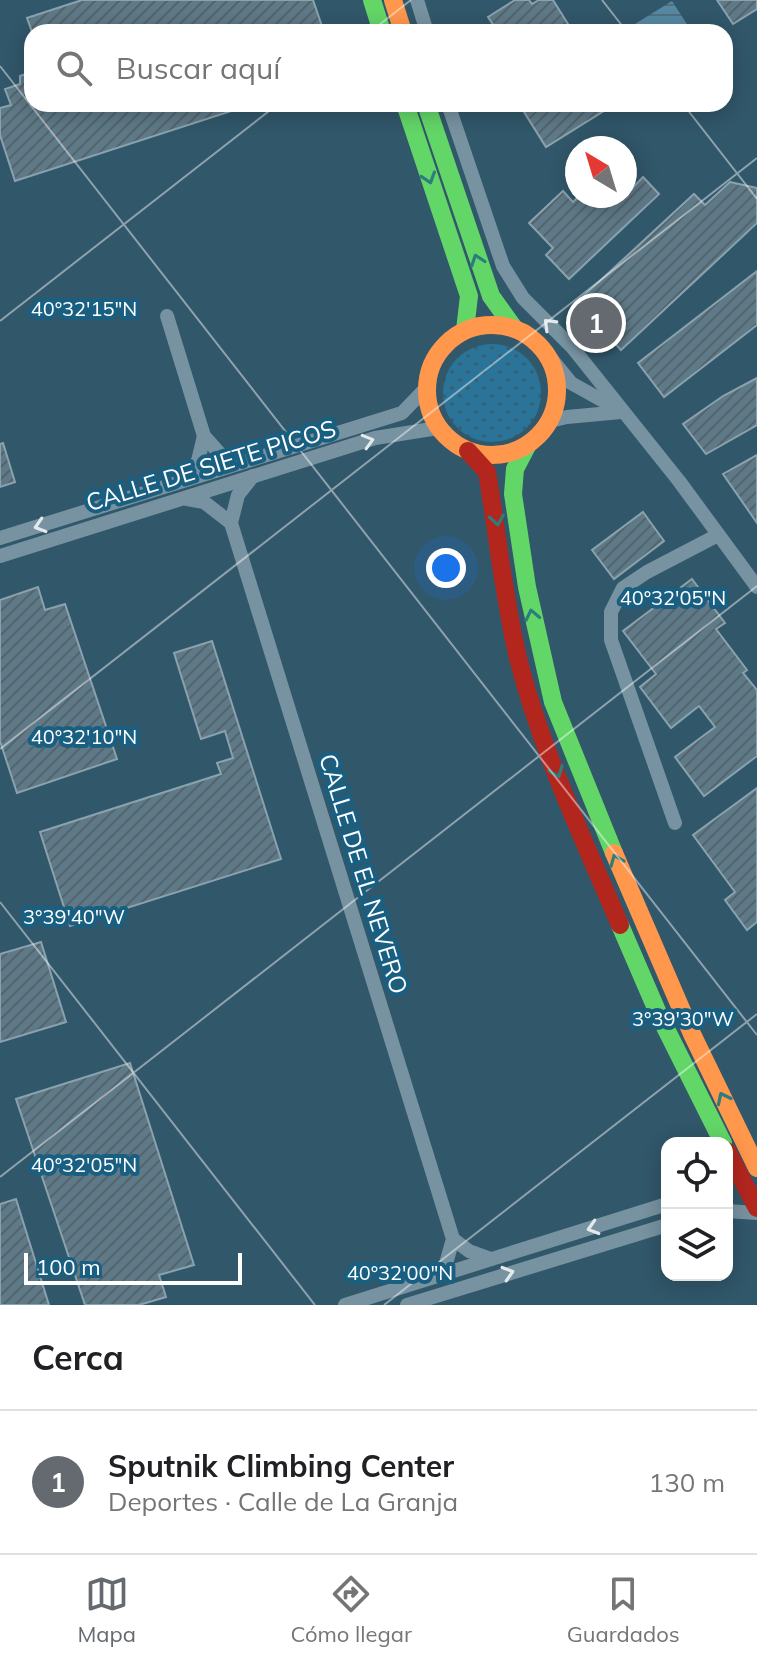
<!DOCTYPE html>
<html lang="es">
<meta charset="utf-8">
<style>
:root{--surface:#fff;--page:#f6f6f6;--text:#202124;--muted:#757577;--line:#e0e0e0;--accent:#646a6f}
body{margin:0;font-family:Mulish,sans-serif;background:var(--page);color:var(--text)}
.controls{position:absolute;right:24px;bottom:24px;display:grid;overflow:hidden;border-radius:16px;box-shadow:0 4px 20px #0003}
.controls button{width:72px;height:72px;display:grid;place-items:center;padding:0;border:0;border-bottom:2px solid var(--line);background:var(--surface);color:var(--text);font:40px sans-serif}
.compass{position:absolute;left:565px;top:136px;width:72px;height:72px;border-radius:50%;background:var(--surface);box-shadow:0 4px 20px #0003;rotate:322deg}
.scale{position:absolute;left:24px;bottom:20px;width:218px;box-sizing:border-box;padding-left:8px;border:4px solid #fff;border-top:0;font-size:22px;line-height:28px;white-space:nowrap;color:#fff;-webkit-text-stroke:6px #195f82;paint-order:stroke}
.you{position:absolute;left:446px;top:568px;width:28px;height:28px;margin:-20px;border:6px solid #fff;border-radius:50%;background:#1a73e8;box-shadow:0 0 0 12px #1a73e833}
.badge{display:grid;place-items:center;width:52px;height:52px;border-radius:50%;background:var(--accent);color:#fff;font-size:26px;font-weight:700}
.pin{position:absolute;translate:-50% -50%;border:4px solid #fff;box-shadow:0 2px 8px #0006}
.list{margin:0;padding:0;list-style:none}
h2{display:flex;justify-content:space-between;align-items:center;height:104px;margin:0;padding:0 32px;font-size:34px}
h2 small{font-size:26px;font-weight:400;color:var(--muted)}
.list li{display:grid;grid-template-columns:52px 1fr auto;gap:24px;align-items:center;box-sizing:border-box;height:144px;padding:0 32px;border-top:2px solid var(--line)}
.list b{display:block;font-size:30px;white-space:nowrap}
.list p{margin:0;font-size:26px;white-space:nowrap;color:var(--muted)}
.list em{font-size:26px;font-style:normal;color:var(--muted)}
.icon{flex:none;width:44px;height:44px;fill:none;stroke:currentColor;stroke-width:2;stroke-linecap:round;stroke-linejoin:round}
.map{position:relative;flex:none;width:757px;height:1305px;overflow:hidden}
.search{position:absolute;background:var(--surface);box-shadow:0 4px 20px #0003;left:24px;right:24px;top:24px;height:88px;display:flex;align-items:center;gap:20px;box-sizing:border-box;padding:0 28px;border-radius:24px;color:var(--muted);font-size:30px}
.sheet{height:248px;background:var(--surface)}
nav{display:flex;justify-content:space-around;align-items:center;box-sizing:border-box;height:112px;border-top:2px solid var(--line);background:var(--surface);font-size:22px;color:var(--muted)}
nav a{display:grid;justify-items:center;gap:4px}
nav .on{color:var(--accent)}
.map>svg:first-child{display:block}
</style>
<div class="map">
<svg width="757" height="1305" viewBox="0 0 757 1305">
<defs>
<pattern id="garden-dots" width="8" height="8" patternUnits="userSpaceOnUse" patternTransform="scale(2)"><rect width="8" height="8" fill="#297498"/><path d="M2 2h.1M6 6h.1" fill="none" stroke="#3e5c6a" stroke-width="1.8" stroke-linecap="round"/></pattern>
<pattern id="water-rules" width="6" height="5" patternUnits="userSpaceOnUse" patternTransform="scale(2)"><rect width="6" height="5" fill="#5688a2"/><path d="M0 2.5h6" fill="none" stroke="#527080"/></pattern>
<pattern id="building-hatch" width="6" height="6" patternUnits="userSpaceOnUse" patternTransform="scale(2)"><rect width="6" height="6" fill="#5e7a88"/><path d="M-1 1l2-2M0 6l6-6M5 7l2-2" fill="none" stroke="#55636a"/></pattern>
</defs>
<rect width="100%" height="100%" fill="#31576a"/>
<circle fill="url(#garden-dots)" cx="492" cy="393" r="49"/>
<path fill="url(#water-rules)" d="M672,1L692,32H622Z"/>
<g fill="url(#building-hatch)" stroke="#8aa2ae" stroke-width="2">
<path d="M82,0H313L324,32H32L27,18Z"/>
<path d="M515,0H529L532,4L539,0H553L573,32H498L488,17Z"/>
<path d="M717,0H757V9L733,24Z"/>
<path d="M32,72V104H246L247,106L15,181L0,135V108L11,105L5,89L20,84V76Z"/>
<path d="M519,104H615L546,147Z"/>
<path d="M643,177L659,194L569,279L546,255L553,248L529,223L563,191L573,202L579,196H625Z"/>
<path d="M730,182L757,188V223L621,350L577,302L694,194L705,205Z"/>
<path d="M757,271V325L664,397L638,363Z"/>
<path d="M757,378V425L706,454L683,424L723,396Z"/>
<path d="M3,443L15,482L0,487V444Z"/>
<path d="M757,455V523L723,474Z"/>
<path d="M643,512L664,541L614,579L592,550Z"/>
<path d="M692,579L725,623L716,629L747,670L743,673L757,690V756L704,796L675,757L715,727L699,706L671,728L640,687L656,674L623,631Z"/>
<path d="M38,587L45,610L65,604L117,759L17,793L0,741V600Z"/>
<path d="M212,641L281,859L70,926L40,832L221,774L217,763L233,758L225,731L201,739L174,653Z"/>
<path d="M757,788V922L747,930L725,900L735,892L693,835Z"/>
<path d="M41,942L66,1022L0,1042V954Z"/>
<path d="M130,1063L194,1265L159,1275L166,1297L139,1305H85L16,1099Z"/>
<path d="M16,1199L49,1305H0V1204Z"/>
</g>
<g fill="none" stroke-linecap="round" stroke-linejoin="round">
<g stroke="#7792a0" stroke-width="14">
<path d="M417,0L427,32"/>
<path d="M448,104L503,266L523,298L572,347L679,481L757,587"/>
<path d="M167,316L204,436L220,454L244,462"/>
<path d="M549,356L571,383L614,407"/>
<path d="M550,421L567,417L621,412"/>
<path d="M253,476L238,495L231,523L453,1239L443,1274"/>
<path d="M181,480L198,461L204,436"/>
<path d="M187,499L204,502L231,523"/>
<path d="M0,538L402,413L426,388"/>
<path d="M0,556L375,438L438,428"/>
<path d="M675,823L611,640V612L623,588L647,572L718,535"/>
<path d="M727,1211L757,1213"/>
<path d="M453,1239L469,1251L491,1259"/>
<path d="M345,1305L667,1204"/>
<path d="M407,1305L667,1225"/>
</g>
<g stroke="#63d668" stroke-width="18">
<path d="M372,0L382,32"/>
<path d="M405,104L469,296L465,330"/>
<path d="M426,104L491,296L514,328"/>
<path d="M527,446L515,469L513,494L527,587L553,702L614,853"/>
<path d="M620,925L658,1013L723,1143"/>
</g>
<g stroke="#ff974d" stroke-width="18">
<path d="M393,0L403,32"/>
<circle cx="492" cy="390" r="65"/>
<path d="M614,853L692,1034L757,1168"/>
</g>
<g stroke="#b3261e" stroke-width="18">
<path d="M468,451L487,472C497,532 504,599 518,658C541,750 583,838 620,925"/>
<path d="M727,1151L757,1208"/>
</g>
</g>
<defs><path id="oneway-chevron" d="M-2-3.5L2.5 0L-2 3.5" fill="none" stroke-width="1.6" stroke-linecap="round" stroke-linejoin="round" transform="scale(2)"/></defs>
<g stroke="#2c7d7c">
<use href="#oneway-chevron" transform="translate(429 178) rotate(72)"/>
<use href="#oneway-chevron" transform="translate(477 260) rotate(-109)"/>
<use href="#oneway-chevron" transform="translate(497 520) rotate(81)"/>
<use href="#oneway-chevron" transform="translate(532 615) rotate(-102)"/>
<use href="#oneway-chevron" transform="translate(557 772) rotate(69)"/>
<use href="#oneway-chevron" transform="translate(616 860) rotate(-112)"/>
<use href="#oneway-chevron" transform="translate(723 1098) rotate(-116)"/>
</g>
<g stroke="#e4e9ec">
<use href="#oneway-chevron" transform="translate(549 324) rotate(-135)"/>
<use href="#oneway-chevron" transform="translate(368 441) rotate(-16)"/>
<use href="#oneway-chevron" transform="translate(40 526) rotate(163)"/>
<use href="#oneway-chevron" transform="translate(593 1228) rotate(163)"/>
<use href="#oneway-chevron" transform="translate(508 1273) rotate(-17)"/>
</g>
<path fill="none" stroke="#fff" stroke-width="2" stroke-opacity="0.45" d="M602,0L627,32M370,32L411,0M0,66L757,1035M683,104L757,199M0,321L278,104M0,749L757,158M0,902L315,1305M0,1177L757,586M384,1305L757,1014"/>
<g text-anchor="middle" stroke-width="8" stroke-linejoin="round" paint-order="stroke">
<g font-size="24" fill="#fff" stroke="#195f82">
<text transform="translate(211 466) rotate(-17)" y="8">CALLE DE SIETE PICOS</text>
<text transform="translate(363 874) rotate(73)" y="8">CALLE DE EL NEVERO</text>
</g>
</g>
<g font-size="20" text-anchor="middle" fill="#fff" stroke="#195f82" stroke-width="8" stroke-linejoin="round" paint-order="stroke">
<text x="84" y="316">40°32'15"N</text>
<text x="673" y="605">40°32'05"N</text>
<text x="84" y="744">40°32'10"N</text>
<text x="74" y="924">3°39'40"W</text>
<text x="683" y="1026">3°39'30"W</text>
<text x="84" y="1172">40°32'05"N</text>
<text x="400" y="1280">40°32'00"N</text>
</g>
</svg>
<div class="controls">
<button><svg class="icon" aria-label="locate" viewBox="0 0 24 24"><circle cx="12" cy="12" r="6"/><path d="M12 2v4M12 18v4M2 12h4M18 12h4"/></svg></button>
<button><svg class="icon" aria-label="layers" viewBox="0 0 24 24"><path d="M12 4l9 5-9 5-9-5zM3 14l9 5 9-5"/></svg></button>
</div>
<svg class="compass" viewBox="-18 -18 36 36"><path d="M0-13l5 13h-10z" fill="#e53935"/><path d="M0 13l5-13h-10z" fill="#757577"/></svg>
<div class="scale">100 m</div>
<div class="you"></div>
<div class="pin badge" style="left:596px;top:323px">1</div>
<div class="search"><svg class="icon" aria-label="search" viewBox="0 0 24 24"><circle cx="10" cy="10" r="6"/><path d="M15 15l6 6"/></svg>Buscar aquí</div>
</div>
<section class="sheet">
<h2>Cerca<small></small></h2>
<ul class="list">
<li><span class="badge">1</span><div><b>Sputnik Climbing Center</b><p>Deportes · Calle de La Granja</p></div><em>130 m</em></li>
</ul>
</section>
<nav>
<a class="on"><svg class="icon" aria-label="map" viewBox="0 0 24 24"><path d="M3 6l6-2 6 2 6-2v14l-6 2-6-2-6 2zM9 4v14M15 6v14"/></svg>Mapa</a>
<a><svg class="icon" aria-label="directions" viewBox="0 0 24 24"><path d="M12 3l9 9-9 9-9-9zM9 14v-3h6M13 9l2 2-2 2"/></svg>Cómo llegar</a>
<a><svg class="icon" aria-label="saved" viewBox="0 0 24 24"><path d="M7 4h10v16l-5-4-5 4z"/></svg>Guardados</a>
</nav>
